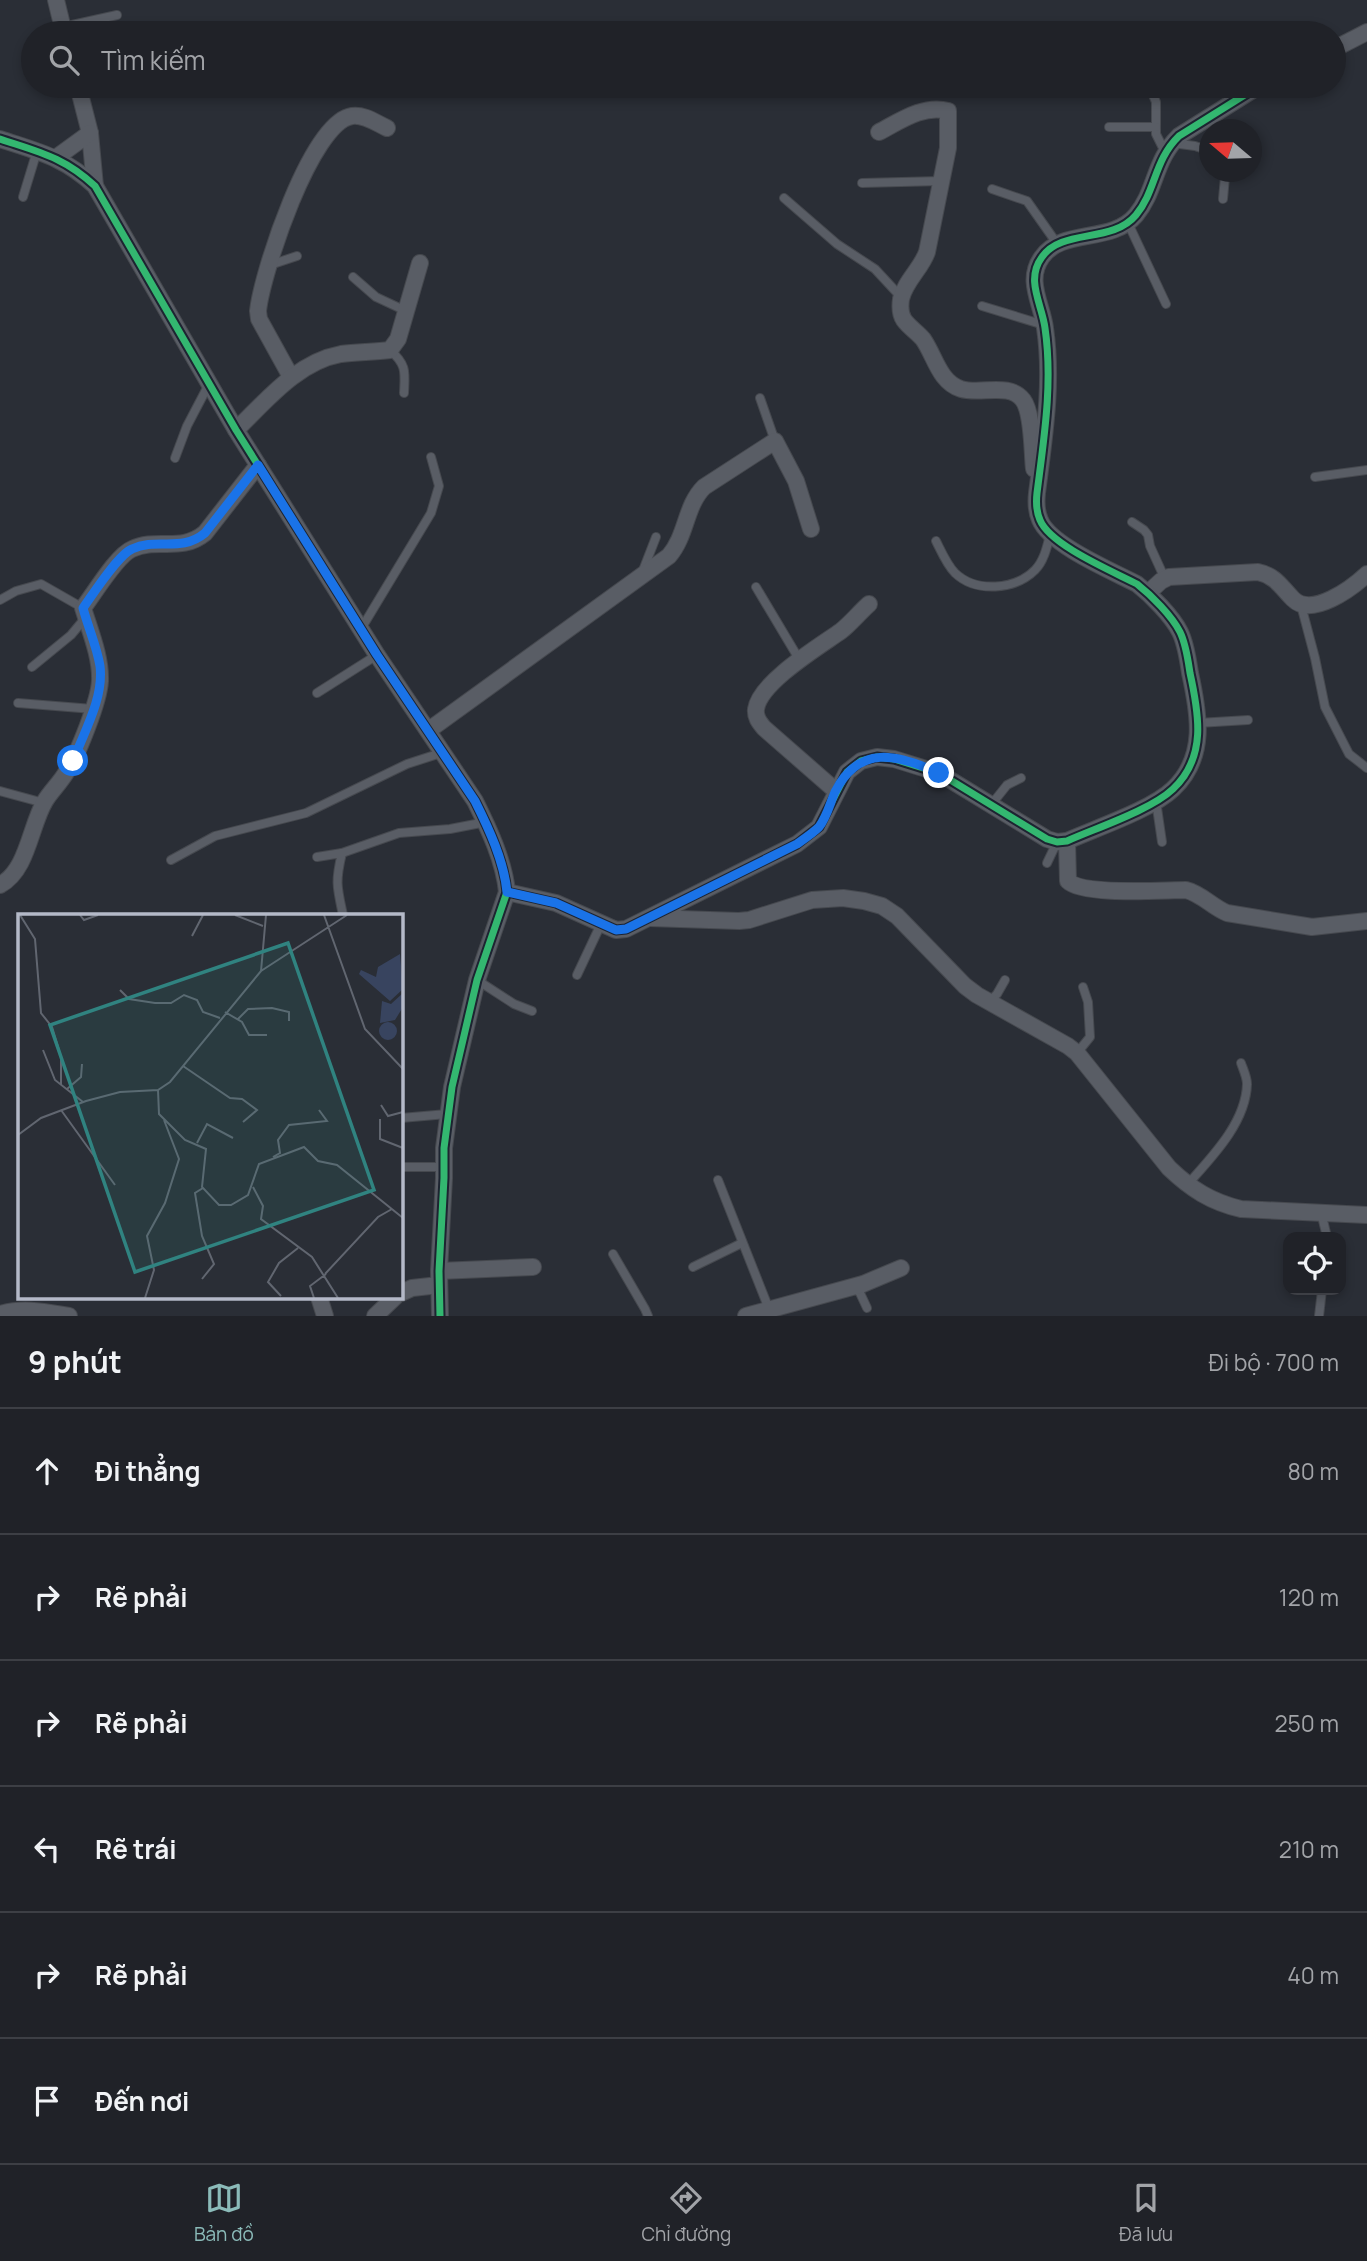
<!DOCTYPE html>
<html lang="vi">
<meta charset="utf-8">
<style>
:root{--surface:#202228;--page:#282a30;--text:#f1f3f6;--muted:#a2a4a8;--line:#3d3f45;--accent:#8bbbb9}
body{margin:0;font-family:Manrope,sans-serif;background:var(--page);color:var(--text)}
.controls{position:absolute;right:21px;bottom:21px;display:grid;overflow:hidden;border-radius:14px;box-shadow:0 4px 10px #0003}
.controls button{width:63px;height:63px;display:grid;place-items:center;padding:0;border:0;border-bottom:2px solid var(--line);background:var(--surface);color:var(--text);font:35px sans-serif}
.compass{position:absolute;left:1199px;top:119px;width:63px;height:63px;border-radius:50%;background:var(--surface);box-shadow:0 4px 10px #0003;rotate:289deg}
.stop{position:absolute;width:21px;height:21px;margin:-16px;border:5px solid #1a73e8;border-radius:50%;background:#fff}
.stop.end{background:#1a73e8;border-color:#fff;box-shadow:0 2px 7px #0008}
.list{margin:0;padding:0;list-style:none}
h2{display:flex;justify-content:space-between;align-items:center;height:91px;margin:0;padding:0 28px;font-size:30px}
h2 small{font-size:23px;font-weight:400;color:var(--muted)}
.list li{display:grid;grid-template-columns:46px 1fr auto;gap:21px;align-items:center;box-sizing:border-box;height:126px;padding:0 28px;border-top:2px solid var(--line)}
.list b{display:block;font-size:26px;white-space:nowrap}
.list em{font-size:23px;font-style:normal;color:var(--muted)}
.icon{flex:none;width:38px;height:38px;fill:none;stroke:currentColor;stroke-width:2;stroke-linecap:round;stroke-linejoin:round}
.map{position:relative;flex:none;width:1367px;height:1316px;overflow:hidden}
.search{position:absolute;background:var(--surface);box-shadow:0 4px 10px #0003;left:21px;right:21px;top:21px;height:77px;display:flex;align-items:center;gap:18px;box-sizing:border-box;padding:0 24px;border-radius:38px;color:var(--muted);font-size:26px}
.sheet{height:847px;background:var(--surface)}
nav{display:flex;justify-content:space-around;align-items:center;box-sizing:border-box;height:98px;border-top:2px solid var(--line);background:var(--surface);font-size:19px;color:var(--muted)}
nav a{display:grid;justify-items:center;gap:4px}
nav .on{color:var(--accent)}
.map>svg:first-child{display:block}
</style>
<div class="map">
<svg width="1367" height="1316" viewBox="0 0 1367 1316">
<rect width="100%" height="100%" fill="#2a2e36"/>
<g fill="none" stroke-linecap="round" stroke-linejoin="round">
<g stroke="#46494f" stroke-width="10">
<g id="service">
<path d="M63,27L117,15"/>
<path d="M1149,86L1156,102V134L1165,152"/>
<path d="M1109,127H1156"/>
<path d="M1172,143L1195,146L1210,151"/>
<path d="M1223,172L1225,177L1223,199"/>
<path d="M862,183L941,181"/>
<path d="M992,189L1027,201L1058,245"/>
<path d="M23,197L37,151"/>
<path d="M784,198L837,244L875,269L901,297"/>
<path d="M1128,223L1166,304"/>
<path d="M270,265L297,256"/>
<path d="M353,277L376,297L406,311"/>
<path d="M982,306L1044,325"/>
<path d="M390,350C407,365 405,372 404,393"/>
<path d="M760,398L775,441"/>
<path d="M175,458L187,426L209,384"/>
<path d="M1315,477L1367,470"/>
<path d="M1132,522L1144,530L1148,535L1150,546L1165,579"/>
<path d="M936,541C941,551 947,565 955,573C976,593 1015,590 1035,570C1044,561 1047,547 1050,535"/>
<path d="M642,573L656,537"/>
<path d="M756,587L799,659"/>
<path d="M0,600L16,591L41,584L83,608"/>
<path d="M1301,605L1315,658L1325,707L1349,754L1367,768"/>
<path d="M361,629L431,513L439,486L431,457"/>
<path d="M32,667L71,635L86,617"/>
<path d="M317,693L377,655"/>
<path d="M18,703L93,709"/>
<path d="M1198,723L1248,720"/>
<path d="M0,791L44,803"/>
<path d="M1156,801L1162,842"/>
<path d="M991,805L1007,785L1021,778"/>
<path d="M342,853C335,882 337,887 343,915"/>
<path d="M317,857L342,853L399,833L450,829L486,822"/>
<path d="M171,860L215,836L306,813L407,764L444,752"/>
<path d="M1047,863L1057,842"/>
<path d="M577,975L601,924"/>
<path d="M477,980L514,1004L532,1011"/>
<path d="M989,1002L997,994L1005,980"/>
<path d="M1077,1053L1090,1037L1088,1002L1083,987"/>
<path d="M401,1118L447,1114"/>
<path d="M401,1167H443"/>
<path d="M718,1180L769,1309"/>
<path d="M1187,1185C1211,1158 1246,1123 1247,1084C1247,1077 1243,1069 1241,1063"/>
<path d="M1321,1212L1327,1237"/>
<path d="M613,1254L645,1309L648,1316"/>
<path d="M693,1267L742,1243"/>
<path d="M853,1286L860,1293L867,1308"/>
<path d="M1319,1316L1322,1290"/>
</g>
</g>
<g stroke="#46494f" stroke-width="18">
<g id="minor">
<path d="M56,0L64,33"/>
<path d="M1334,49L1367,32"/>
<path d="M78,86L90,133L95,186"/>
<path d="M879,132C900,121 924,104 948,111V148L927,252C921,269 905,281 901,299C900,306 900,314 904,320C909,327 917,332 923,339C935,356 939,382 961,389C980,395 1010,382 1023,400C1033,413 1032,453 1034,469"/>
<path d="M0,139C39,152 64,157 95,186L236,430L377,655L475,801C489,829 504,861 507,892L477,980L452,1087L444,1148V1178L439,1271L440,1316"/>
<path d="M57,157L90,133"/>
<path d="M291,377L259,319L258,311C262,273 311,122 352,116C364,114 376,123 387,128"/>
<path d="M236,430C266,401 297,362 341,354C357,352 374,352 390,350L398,339L420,263"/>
<path d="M1148,593L1161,581L1169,577L1258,572C1276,576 1281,587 1293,599C1312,618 1352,588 1367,574"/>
<path d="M429,730L669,556C687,535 685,506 704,487L775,441L796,481L811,529"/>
<path d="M836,791L764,728C759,722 755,717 756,709C760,682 820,646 841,631C851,623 859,613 869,604"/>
<path d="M1067,841L1068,881C1083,896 1162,890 1186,890C1202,894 1212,907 1227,913L1312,927L1367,921"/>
<path d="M0,885C28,870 30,826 45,801C51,791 61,782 67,771C78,754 99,701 100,681C101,657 90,631 83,608C94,594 117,555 132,549C157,537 181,553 205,533L258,465"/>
<path d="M507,892L556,903L616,930L626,929L797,844L819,827L847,772L861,761L877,757L894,759L939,773L1047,839L1057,842L1067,841C1096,828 1151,810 1173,789C1207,757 1199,714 1190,673C1188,660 1186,644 1180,632C1172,616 1151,595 1137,584C1112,571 1050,545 1040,520C1036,511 1036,502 1037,493C1044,438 1053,383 1045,328C1042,304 1025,280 1042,257C1062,228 1112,244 1136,215C1156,191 1154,160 1179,136L1259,86"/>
<path d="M650,918L739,921L749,920L812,900L843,898L864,901L882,906L897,916L965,986L977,995L1068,1046L1077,1053L1169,1168C1191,1189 1211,1202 1241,1209L1367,1215"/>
<path d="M439,1271L533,1267"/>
<path d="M401,1293L412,1288L439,1285"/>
<path d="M319,1297L325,1316"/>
<path d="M0,1314C24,1307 45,1312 69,1316"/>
<path d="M375,1316L395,1297"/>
<path d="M746,1316L863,1284L901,1268"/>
</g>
</g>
<use href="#service" stroke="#595d65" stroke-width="8"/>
<use href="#minor" stroke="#595d65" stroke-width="16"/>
<g stroke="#1d2431" stroke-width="11">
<g id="cycleway">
<path d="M0,139C39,152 64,157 95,186L236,430L377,655L475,801C489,829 504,861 507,892L477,980L452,1087L444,1148V1178L439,1271L440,1316"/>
<path d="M507,892L556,903L616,930L626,929L797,844L819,827L847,772L861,761L877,757L894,759L939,773L1047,839L1057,842L1067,841C1096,828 1151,810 1173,789C1207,757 1199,714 1190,673C1188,660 1186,644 1180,632C1172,616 1151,595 1137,584C1112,571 1050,545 1040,520C1036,511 1036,502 1037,493C1044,438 1053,383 1045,328C1042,304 1025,280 1042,257C1062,228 1112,244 1136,215C1156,191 1154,160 1179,136L1259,86"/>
</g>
</g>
<use href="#cycleway" stroke="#33b770" stroke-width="7"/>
</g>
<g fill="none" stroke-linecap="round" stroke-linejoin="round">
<path stroke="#1a73e8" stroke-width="9" d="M73,761C84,732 104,698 100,666C97,647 88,627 83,608C93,594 118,555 132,549C157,537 181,553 205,533L258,465L377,655L475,801C489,829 504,861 507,892L556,903L616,930L626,929L797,844C804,839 813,833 819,827C827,817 830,803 835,792C859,744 897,754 939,773"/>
</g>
<g transform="translate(18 914)">
<rect width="385" height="385" fill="#2a2e36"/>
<path d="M382,40L385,75L372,87L341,60L343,56L358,63L360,53ZM385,79V93L377,106L362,109L364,87L373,90ZM361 117a9 9 0 1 1 18 0a9 9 0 1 1-18 0Z" fill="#38445f"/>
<path fill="none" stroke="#616670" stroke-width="2" d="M2,1L17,25L23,99L34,113L43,143V171M62,1L66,6L80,1M217,1L245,12M306,1L347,115L385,155M174,22L185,1M243,57L329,1M102,76L111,85L137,89H153L166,81L179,86L185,98L202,104M207,98L224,108L231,121H249M220,105L230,95L254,94L271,98V107M25,136L37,166L65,188M165,152L212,184L224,185L239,196L225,208M49,175L63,163L64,150M140,176L141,200L167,226L188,235L184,273L201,291H213L230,281L241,250L286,233L300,247L319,251L385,304M363,191L370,202L385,198M43,196L97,271M362,205V225L385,234M0,221L23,204L68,187L102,178L140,176L152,168L243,57L248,1M179,229L189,210L215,224M255,243L262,239L260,226L271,211L309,207L301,196M235,273L245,292L243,305L294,343L320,384M307,360L360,303L374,295M184,365L196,350L184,322L177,279L185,274M263,382L250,368L261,349L280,334M127,384L136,356L129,322L147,289L161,245L146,206M296,384L292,372L308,360"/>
<path fill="#308380" fill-opacity="0.15" stroke="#308380" stroke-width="3.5" d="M270,29L356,276L117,358L32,111Z"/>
<rect width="385" height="385" fill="none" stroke="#b4b9c8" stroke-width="3.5"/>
</g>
</svg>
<div class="controls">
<button><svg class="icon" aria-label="locate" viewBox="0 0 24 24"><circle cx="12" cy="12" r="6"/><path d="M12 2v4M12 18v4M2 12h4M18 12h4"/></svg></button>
</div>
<svg class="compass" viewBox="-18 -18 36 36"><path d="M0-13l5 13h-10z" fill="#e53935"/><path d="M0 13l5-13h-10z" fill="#a2a4a8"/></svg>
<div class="stop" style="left:73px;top:761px"></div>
<div class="stop end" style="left:939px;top:773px"></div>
<div class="search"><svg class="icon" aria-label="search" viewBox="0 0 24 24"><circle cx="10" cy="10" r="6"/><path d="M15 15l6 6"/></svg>Tìm kiếm</div>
</div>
<section class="sheet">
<h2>9 phút<small>Đi bộ · 700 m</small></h2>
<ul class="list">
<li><svg class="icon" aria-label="ahead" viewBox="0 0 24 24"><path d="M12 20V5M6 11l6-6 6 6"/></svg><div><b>Đi thẳng</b></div><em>80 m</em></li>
<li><svg class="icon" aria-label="right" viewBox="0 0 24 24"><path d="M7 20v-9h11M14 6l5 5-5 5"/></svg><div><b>Rẽ phải</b></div><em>120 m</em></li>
<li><svg class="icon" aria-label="right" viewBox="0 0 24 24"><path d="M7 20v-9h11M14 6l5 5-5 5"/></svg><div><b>Rẽ phải</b></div><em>250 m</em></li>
<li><svg class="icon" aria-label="left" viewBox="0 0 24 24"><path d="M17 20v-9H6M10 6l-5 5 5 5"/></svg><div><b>Rẽ trái</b></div><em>210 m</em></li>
<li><svg class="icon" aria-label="right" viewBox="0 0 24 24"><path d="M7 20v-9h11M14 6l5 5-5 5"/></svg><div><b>Rẽ phải</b></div><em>40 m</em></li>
<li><svg class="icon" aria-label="arrive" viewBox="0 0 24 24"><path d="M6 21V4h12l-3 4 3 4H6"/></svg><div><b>Đến nơi</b></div></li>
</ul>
</section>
<nav>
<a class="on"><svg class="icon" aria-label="map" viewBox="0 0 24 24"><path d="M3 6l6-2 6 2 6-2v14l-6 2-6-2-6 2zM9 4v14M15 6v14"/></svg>Bản đồ</a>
<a><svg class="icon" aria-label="directions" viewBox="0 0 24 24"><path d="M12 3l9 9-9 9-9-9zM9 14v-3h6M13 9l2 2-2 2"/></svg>Chỉ đường</a>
<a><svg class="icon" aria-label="saved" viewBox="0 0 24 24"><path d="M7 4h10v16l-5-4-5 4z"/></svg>Đã lưu</a>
</nav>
